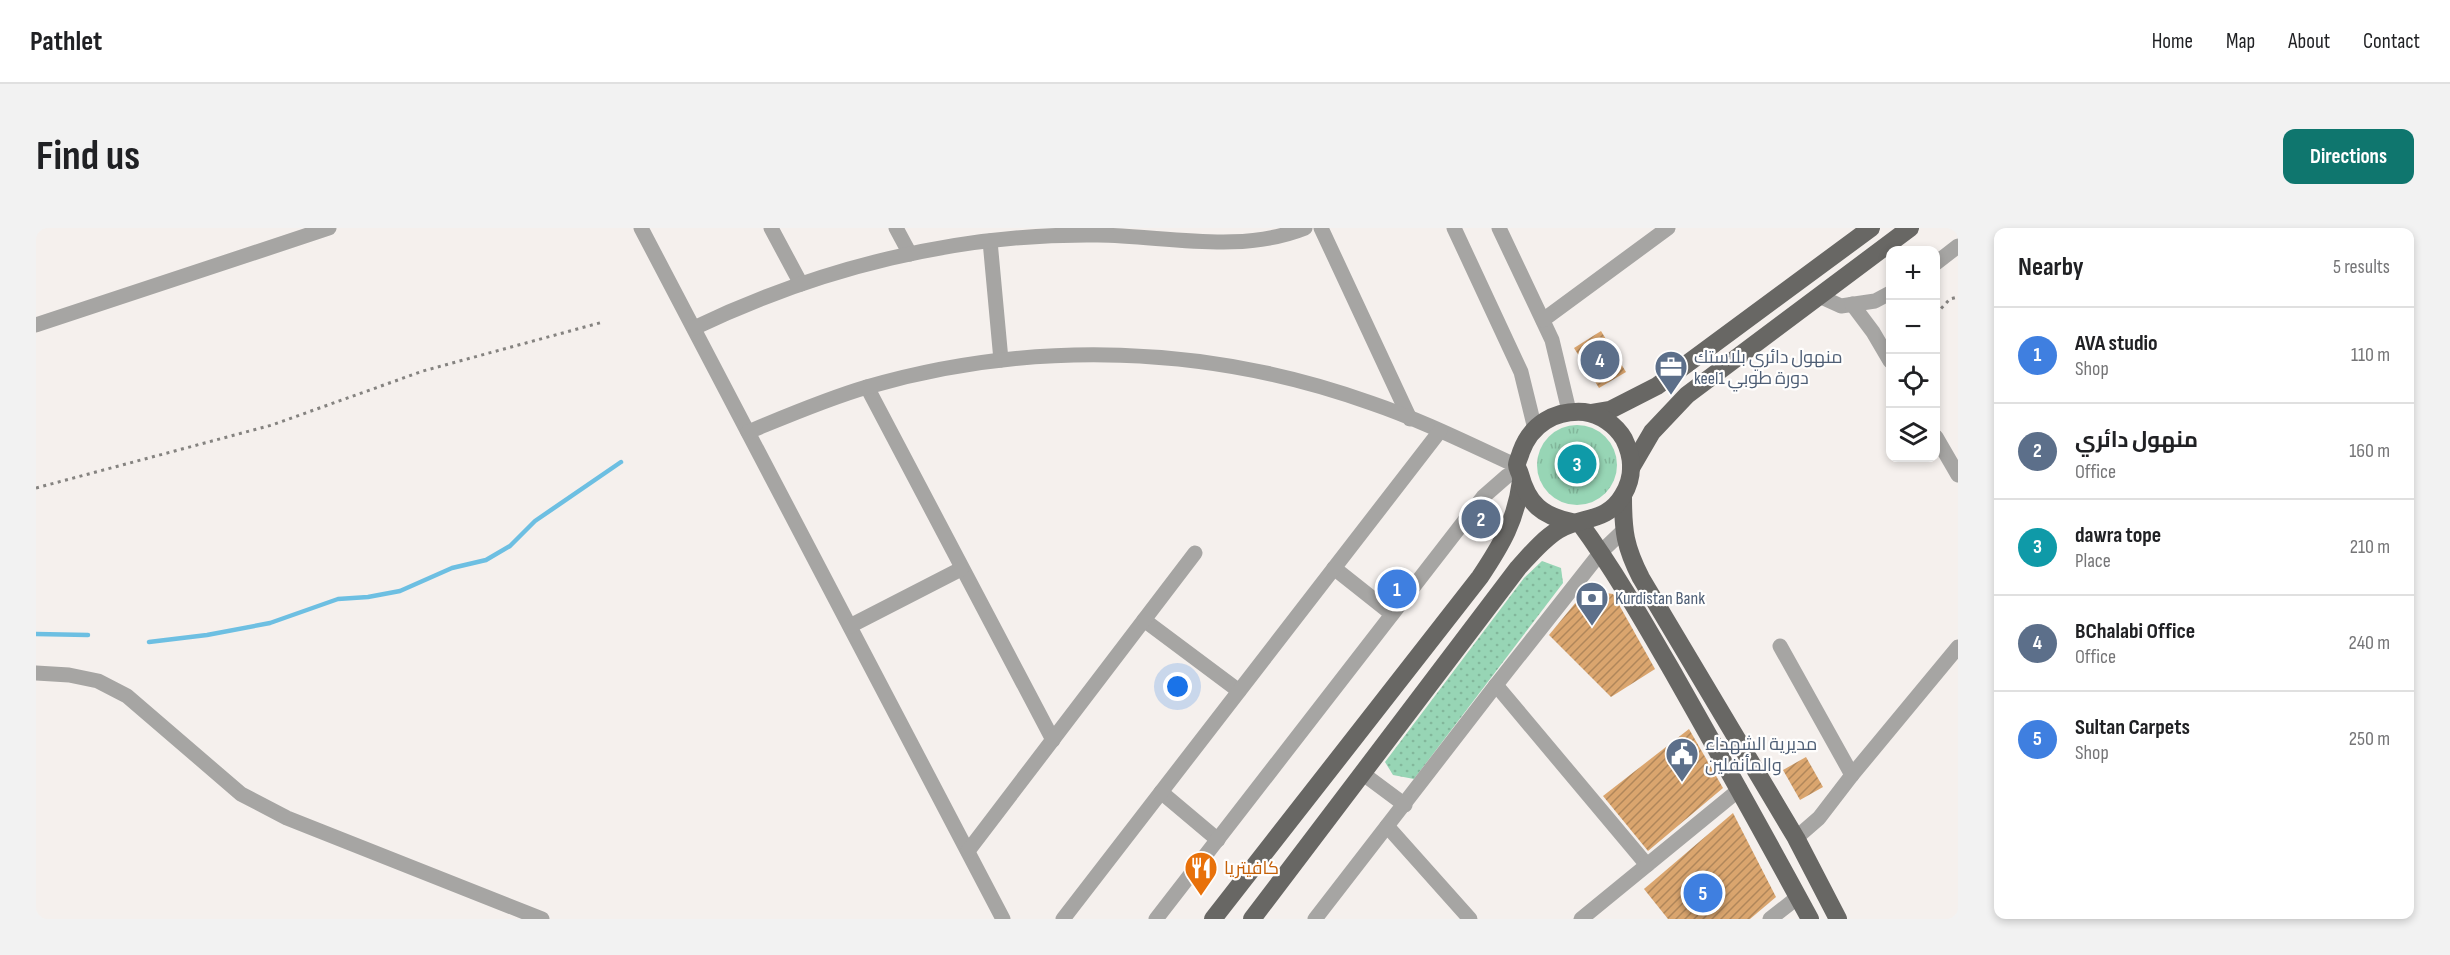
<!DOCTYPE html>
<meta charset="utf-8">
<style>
:root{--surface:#fff;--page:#f2f2f2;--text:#202124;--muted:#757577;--line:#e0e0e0;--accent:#0f766e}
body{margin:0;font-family:"Sofia Sans Condensed",Cairo,sans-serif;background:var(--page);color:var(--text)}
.controls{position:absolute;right:18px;top:18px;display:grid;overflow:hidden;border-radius:12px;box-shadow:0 3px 9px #0003}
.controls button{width:54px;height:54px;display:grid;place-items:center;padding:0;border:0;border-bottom:2px solid var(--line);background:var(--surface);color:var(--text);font:30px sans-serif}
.you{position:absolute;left:1142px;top:459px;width:21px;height:21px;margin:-15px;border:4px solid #fff;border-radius:50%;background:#1a73e8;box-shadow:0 0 0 9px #1a73e833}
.badge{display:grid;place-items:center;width:39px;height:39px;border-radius:50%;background:var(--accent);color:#fff;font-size:20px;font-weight:700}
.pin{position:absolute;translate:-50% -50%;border:3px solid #fff;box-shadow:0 2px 6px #0006}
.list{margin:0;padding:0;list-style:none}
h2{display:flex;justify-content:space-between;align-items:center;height:78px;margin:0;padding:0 24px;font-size:26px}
h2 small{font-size:20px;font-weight:400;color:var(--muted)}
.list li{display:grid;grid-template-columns:39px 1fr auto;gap:18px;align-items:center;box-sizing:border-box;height:96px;padding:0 24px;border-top:2px solid var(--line)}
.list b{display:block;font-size:22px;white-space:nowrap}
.list p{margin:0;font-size:20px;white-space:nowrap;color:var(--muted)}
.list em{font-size:20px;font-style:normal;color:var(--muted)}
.icon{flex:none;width:33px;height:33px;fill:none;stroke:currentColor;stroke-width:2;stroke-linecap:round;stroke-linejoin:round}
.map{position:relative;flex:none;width:1922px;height:691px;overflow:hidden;border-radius:12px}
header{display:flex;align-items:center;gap:36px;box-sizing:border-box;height:84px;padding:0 30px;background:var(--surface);border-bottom:2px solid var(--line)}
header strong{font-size:28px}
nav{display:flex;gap:33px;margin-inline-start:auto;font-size:21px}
.intro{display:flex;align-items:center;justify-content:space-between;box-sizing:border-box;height:144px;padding:0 36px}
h1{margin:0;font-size:42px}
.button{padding:15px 27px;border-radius:12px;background:var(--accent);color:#fff;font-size:21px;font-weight:700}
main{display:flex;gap:36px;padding:0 36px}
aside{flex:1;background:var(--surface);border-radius:12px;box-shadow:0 3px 9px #0003}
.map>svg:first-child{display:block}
</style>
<header>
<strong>Pathlet</strong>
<nav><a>Home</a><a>Map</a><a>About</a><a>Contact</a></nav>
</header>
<div class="intro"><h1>Find us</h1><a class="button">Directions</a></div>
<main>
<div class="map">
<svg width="1922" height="691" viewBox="0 0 1922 691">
<defs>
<pattern id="grass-tufts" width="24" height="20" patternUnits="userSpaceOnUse" patternTransform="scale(1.5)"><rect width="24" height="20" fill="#97d5b5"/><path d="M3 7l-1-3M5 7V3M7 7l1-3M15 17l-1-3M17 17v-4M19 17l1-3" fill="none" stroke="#82b79b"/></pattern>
<pattern id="garden-dots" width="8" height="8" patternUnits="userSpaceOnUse" patternTransform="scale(1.5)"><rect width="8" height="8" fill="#97d5b5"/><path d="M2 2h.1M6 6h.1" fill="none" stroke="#82b79b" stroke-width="1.8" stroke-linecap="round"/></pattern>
<pattern id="building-hatch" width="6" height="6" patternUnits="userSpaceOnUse" patternTransform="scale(1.5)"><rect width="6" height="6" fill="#daa56e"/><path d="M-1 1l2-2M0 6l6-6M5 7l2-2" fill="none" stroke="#b0865a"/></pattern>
</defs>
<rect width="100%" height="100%" fill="#f5f0ed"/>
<circle fill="url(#grass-tufts)" cx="1541" cy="237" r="40"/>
<path fill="url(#garden-dots)" d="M1506,333L1525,340L1527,355L1378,551L1357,547L1349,534L1488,350Z"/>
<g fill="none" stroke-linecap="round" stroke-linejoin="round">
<g stroke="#6dbfe2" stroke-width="4.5">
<path d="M0,406L52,407"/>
<path d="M113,414L171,407L234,395L302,371L332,369L364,363L416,340L450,332L474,318L499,293L585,234"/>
</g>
</g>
<g fill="url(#building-hatch)">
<path d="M1565,103L1590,144L1563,160L1538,120Z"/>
<path d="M1550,362L1577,366L1619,441L1575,469L1513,407Z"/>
<path d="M1653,501L1687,560L1612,623L1567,568Z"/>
<path d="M1770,529L1787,559L1764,572L1747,542Z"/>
<path d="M1697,585L1740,669L1714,691H1632L1608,661Z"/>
</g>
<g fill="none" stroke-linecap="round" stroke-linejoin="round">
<g stroke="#858380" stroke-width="3" stroke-dasharray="3 4.5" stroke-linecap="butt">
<path d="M1900,86L1914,71L1922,69"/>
<path d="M0,260L236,197L387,143L567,94"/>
</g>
<g stroke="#a6a5a3" stroke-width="15">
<path d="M605,0L967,691"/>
<path d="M735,0L765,56"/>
<path d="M860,0L874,26"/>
<path d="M1285,0L1374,191"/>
<path d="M1418,0L1485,144L1499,201"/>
<path d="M1463,0L1516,112L1533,183"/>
<path d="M954,13L965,132"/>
<path d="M1900,35L1922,18"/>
<path d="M1783,68L1805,78L1839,73L1854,65"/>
<path d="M1816,76L1837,104L1854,133"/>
<path d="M1507,92L1632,0"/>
<path d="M0,97L293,0"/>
<path d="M658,100C783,40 922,5 1062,7C1131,8 1204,26 1269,0"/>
<path d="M831,159L1017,512"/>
<path d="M712,204C751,188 790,171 831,159C996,111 1174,117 1335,175C1385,192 1433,216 1481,238"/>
<path d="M1900,209L1922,247"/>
<path d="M1298,340L1356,386"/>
<path d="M1108,392L1203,463"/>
<path d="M814,398L925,341"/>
<path d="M1744,418L1816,547"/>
<path d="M0,445L33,447L62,453L91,468L205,566L251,590L506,691"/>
<path d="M1460,457L1611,637"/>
<path d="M1326,545L1369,577"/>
<path d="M1125,564L1182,612"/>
<path d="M1351,598L1434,691"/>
<path d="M1760,610L1783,590L1816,547L1922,419"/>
<path d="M932,623L1159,325"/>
<path d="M1027,691L1404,203"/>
<path d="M1120,691L1447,269L1471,248L1484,243"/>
<path d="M1279,691L1460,457L1565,324L1587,303"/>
<path d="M1545,691L1704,561"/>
<path d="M1734,691L1762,669"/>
</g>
<g stroke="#686764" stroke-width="18">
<path d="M1556,185L1574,182L1621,158L1835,0"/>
<path d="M1595,240L1616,204L1651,167L1874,0"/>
<path d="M1587,269C1587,303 1589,319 1605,350L1760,610L1802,691"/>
<path d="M1543,294C1579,343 1609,396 1639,448C1685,529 1730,610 1774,691"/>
<path d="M1177,691L1444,349C1466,316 1480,292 1485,253"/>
<path d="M1216,691L1482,340C1494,327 1506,312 1522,302C1545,288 1571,295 1587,267C1598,249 1597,229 1588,211C1580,197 1564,186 1548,184C1519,182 1495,196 1485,224C1484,228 1481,234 1481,237C1481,240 1483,243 1484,246C1492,276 1506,288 1536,294"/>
</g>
</g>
<defs>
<g id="office-pin" transform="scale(1.725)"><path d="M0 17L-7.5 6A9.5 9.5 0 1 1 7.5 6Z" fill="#5c6f8a" stroke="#fffefd"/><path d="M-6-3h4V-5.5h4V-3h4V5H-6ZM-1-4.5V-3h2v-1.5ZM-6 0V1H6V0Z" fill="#fff"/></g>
<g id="bank-pin" transform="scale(1.725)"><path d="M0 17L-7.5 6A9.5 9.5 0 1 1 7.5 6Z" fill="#5c6f8a" stroke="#fffefd"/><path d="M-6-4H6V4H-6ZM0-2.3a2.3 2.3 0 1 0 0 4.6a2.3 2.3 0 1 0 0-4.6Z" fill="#fff"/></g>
<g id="civic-pin" transform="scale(1.725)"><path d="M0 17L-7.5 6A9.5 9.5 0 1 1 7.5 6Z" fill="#5c6f8a" stroke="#fffefd"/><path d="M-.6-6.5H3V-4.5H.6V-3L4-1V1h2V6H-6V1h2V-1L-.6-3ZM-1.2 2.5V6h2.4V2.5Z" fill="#fff"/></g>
<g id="restaurant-pin" transform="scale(1.725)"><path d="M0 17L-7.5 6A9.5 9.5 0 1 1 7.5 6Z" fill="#e8710a" stroke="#fffefd"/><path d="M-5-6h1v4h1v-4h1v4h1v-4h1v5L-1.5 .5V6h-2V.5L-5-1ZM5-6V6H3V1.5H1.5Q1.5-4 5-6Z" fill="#fff"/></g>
</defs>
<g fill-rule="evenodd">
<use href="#office-pin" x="1635" y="139"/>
<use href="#bank-pin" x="1556" y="370"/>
<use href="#civic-pin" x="1646" y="526"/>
<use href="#restaurant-pin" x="1165" y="640"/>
</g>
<g text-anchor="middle" stroke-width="4.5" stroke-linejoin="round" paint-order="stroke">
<g font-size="18" fill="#4e5e75" stroke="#fffefd" text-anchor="start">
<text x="1658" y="135">منهول دائري بلاستك<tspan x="1658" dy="21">keel1 دورة طوبي</tspan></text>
<text x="1579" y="376">Kurdistan Bank</text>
<text x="1669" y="522">مديرية الشهداء<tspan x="1669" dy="21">والمأنفلين</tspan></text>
</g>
<g font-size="18" fill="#c56008" stroke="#fffefd" text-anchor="start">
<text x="1188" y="646">كافيتريا</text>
</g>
</g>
</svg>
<div class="controls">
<button>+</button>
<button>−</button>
<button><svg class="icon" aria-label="locate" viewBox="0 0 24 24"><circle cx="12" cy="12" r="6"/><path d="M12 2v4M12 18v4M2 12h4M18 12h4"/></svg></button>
<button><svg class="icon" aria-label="layers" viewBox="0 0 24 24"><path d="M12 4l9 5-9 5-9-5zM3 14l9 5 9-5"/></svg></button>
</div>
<div class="you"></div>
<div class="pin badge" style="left:1361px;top:361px;background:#3f7fe0">1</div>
<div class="pin badge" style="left:1445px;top:291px;background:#5c6f8a">2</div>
<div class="pin badge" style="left:1541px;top:236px;background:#0f9aa8">3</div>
<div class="pin badge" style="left:1564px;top:132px;background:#5c6f8a">4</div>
<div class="pin badge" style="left:1667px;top:665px;background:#3f7fe0">5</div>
</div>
<aside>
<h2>Nearby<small>5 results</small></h2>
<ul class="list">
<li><span class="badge" style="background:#3f7fe0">1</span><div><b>AVA studio</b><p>Shop</p></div><em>110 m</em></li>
<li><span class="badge" style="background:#5c6f8a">2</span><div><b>منهول دائري</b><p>Office</p></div><em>160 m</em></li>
<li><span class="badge" style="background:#0f9aa8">3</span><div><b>dawra tope</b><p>Place</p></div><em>210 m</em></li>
<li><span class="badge" style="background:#5c6f8a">4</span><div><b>BChalabi Office</b><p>Office</p></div><em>240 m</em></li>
<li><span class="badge" style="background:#3f7fe0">5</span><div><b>Sultan Carpets</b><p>Shop</p></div><em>250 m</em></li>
</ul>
</aside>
</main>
